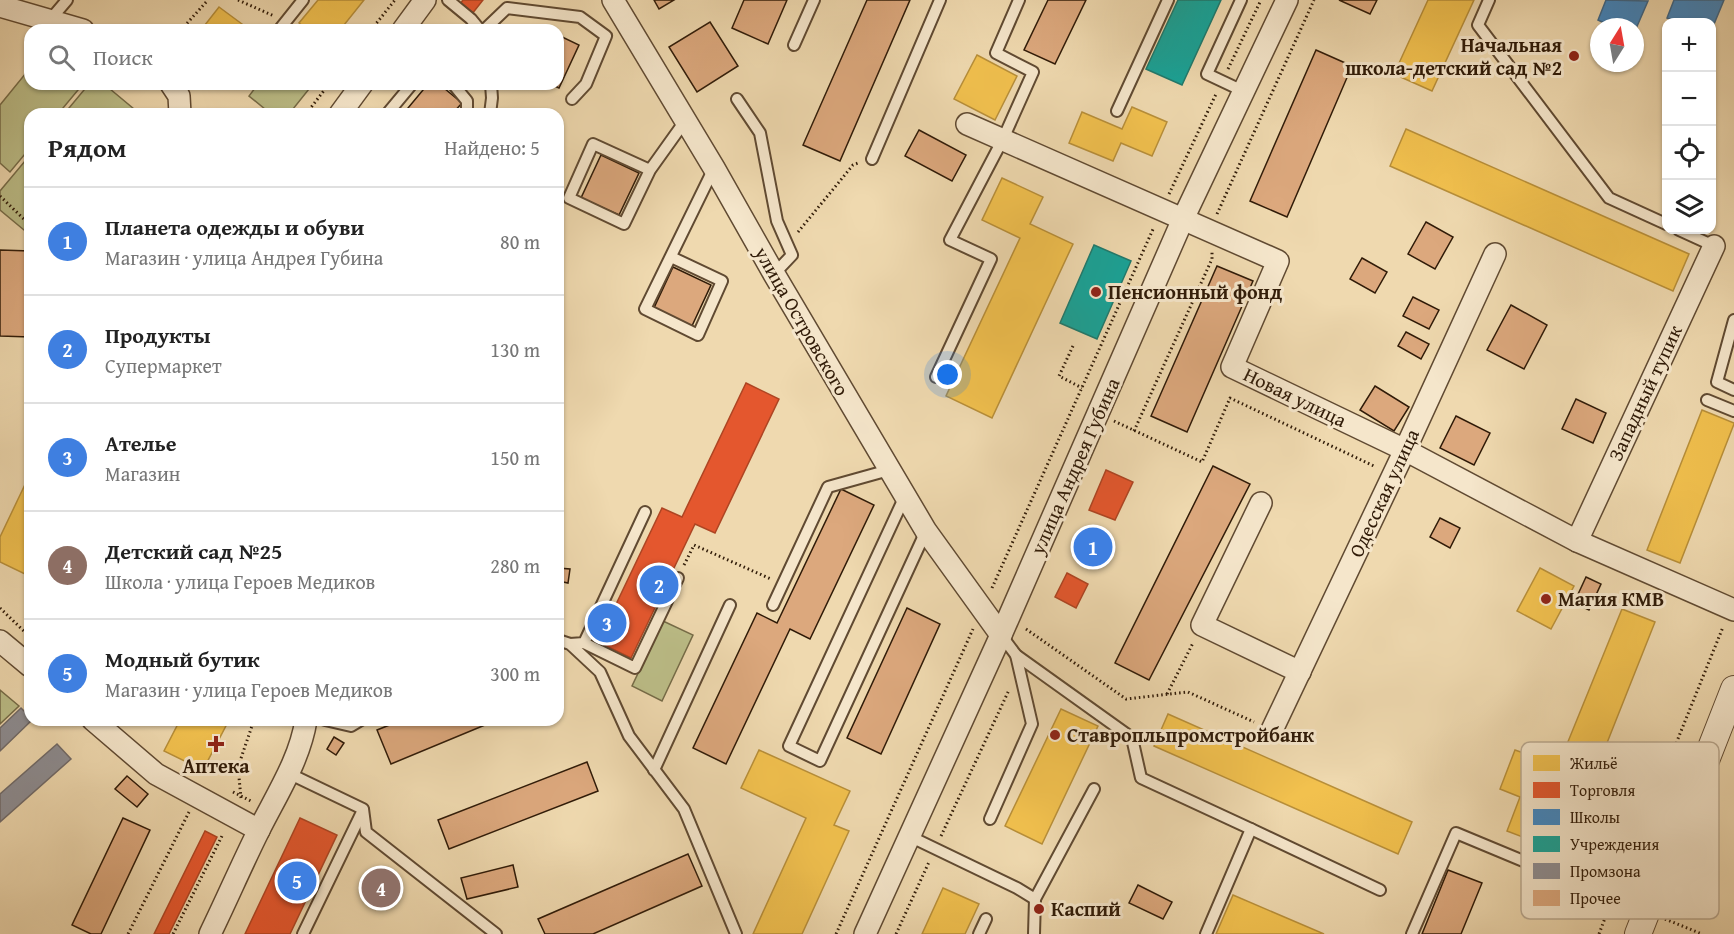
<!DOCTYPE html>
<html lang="ru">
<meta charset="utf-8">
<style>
:root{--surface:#fff;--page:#f2f2f2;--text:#222;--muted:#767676;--line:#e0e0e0;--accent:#111827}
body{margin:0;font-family:"Gentium Book Plus",serif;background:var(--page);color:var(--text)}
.controls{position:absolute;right:18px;top:18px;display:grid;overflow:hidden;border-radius:12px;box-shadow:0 2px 4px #0004}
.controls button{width:54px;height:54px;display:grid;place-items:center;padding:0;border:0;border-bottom:2px solid var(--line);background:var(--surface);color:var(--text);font:30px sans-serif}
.compass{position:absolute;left:1590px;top:18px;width:54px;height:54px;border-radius:50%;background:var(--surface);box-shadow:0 2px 4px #0004;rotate:11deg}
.you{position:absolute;left:948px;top:375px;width:21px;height:21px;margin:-15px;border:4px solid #fff;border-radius:50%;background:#1a73e8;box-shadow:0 0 0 9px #1a73e833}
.badge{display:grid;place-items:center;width:39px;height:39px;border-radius:50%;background:var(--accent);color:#fff;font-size:20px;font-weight:700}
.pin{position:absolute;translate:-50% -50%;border:3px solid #fff;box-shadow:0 2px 6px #0006}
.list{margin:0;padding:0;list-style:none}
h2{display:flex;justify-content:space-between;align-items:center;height:78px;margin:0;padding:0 24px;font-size:26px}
h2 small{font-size:20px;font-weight:400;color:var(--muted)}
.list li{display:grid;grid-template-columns:39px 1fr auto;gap:18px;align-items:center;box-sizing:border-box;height:108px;padding:0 24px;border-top:2px solid var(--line)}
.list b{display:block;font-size:22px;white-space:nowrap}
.list p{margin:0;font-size:20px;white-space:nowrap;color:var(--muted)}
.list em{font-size:20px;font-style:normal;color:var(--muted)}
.icon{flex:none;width:33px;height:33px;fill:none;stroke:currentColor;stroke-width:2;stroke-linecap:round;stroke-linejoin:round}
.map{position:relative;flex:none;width:1734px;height:934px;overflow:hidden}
.search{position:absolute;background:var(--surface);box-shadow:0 2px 4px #0004;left:24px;top:24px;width:540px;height:66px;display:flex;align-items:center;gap:15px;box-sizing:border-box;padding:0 21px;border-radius:18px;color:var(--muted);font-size:22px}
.panel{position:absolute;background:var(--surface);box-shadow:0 2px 4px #0004;left:24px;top:108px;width:540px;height:618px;border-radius:18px}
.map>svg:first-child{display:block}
</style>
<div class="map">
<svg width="1734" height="934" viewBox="0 0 1734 934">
<rect width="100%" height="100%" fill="#efd9af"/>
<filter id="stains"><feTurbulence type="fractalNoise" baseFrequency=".00333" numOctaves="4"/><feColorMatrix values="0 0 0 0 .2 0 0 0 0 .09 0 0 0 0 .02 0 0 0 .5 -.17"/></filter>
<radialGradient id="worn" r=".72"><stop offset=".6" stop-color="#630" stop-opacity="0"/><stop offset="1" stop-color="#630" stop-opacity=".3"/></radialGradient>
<g fill="#bcbe88" stroke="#766c48" stroke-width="1.5">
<path d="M30,68V84H83L58,114H30V148L10,172L0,163V105Z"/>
<path d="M89,84H104L140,114H64Z"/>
<path d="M258,84H313L289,114H271L249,96Z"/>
<path d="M30,155V235L0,210V191Z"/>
<path d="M663,621L693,635L662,701L632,686Z"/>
<path d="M0,690L19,706L0,724Z"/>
</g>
<g fill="#f2c14e" stroke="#b88f39" stroke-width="1.5">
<path d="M318,0H364L340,30H308L299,23Z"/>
<path d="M1428,0H1474L1432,91L1394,74Z"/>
<path d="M219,7L250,30H201Z"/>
<path d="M977,55L1017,76L995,120L954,99Z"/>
<path d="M1132,107L1167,122L1152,156L1121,143L1113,161L1069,143L1082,112L1122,129Z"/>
<path d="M1406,129L1689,254L1673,291L1390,166Z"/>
<path d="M1002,178L1043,197L1030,224L1073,244L992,418L946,396L1020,238L982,220Z"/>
<path d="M1702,410L1734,423V424L1680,563L1647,550Z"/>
<path d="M30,474V564L25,574L0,562V537Z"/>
<path d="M1540,568L1574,586L1551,629L1517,611Z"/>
<path d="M1622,609L1655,622L1599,763L1565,749Z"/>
<path d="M1061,709L1098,726L1042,844L1005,826Z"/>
<path d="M1168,714L1412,822L1398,854L1154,746Z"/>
<path d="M180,720H229L203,770L164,751Z"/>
<path d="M759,750L850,791L834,825L849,831L802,934H753L806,818L741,788Z"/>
<path d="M1515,750L1552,763L1539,798L1561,806L1546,846L1507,831L1520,797L1500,789Z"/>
<path d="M943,888L979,904L965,934H922Z"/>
<path d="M1233,895L1324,934H1216Z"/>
</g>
<g fill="#e4572e" stroke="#ae4523" stroke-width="1.5">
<path d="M463,0H483L472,14L460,4Z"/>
<path d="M746,383L779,399L715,533L695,524L631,658L598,642L662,508L682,517Z"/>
<path d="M1106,470L1133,482L1115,520L1089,510Z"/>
<path d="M1086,528L1111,539L1100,565L1075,555Z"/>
<path d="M1067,573L1088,584L1076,608L1055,597Z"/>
<path d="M300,818L337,835L290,934H245Z"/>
<path d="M205,831L217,837L169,934H154Z"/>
</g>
<g fill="#3f88c5" stroke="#3a678c" stroke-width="1.5">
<path d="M1606,0L1648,1L1635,31V27H1613L1598,20Z"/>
<path d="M1674,0H1724L1712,29V22H1678L1667,18Z"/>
</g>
<g fill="#17a398" stroke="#1e7a6d" stroke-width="1.5">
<path d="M1178,0H1221L1182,85L1146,69Z"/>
<path d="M1094,245L1131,261L1097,339L1060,323Z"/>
</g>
<g fill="#8d8d92" stroke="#716b69" stroke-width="1.5">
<path d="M21,708L30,717V720H32L0,751V728Z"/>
<path d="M57,744L71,759L0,822V794Z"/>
</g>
<g fill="#dca87d" stroke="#301b08" stroke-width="1.5">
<path d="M654,0H674L659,9Z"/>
<path d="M744,0H787L768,44L732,28Z"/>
<path d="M867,0H910L840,161L803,145Z"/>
<path d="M1048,0H1086L1055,64L1024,50Z"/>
<path d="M1339,0H1377L1370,14Z"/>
<path d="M710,22L738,66L697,92L669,47Z"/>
<path d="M558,35L579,45L559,88L550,84H558Z"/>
<path d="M1316,50L1352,66L1287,217L1250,201Z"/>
<path d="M428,84H439L462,103L452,114H403Z"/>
<path d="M919,130L966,155L952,181L905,156Z"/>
<path d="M601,155L639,173L619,215L581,198Z"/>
<path d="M1426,222L1453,237L1435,269L1408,254Z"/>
<path d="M0,250L30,251V337L0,336Z"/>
<path d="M1362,258L1387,272L1375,293L1350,279Z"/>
<path d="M1217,266L1253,281L1187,432L1151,416Z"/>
<path d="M673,267L711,285L691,328L653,310Z"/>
<path d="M1413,297L1439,310L1429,329L1403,316Z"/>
<path d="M1511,305L1547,325L1524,369L1487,350Z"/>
<path d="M1406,332L1429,344L1421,359L1398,346Z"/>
<path d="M1375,386L1409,407L1394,431L1360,410Z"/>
<path d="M1576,399L1606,413L1593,443L1562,429Z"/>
<path d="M1456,416L1490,433L1474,465L1440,448Z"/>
<path d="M1213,466L1250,484L1149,680L1115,663Z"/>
<path d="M841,489L874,505L810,639L790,629L726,764L693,748L757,613L777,623Z"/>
<path d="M1440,518L1460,528L1450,548L1430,537Z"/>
<path d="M558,568L570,569L568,583L563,582L560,605H558Z"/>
<path d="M1586,577L1601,584L1589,610L1574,603Z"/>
<path d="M907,608L940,624L881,754L847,738Z"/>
<path d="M402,720H497L391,764L377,730Z"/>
<path d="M334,737L344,743L336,755L327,749Z"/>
<path d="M587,762L598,791L449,849L438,820Z"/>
<path d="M127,776L148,794L137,807L115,789Z"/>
<path d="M123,818L150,830L101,934H91L72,925Z"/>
<path d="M688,854L702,886L593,934H545L538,919Z"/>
<path d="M513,865L518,887L467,899L461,878Z"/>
<path d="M1448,870L1482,883L1461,934H1422Z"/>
<path d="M1138,885L1172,902L1163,919L1129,903Z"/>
</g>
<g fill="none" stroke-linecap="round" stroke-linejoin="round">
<g stroke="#604a32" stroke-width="14">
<g id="service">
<path d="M448,0L471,19L480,30"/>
<path d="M1241,0L1207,74L1243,91"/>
<path d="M1489,0L1478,25L1609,198L1666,224"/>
<path d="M50,20L67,0"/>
<path d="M279,30L303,0"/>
<path d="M484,30L507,8L580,17L606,36L586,84L572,99"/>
<path d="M794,45L814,0"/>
<path d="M453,84L467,101V114"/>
<path d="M737,99L760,133L777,221L792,255L774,274"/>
<path d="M1117,111L1168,0"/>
<path d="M387,114L412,84"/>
<path d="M490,114L492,98L491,84"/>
<path d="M872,159L940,0"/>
<path d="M650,170L593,144L569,198L624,224L650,170L685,121"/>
<path d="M1679,230L1714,246"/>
<path d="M671,257L722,281L698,335L645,309L714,168"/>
<path d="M1734,320L1717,382L1734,390"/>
<path d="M936,377L991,259L950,240L1003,139L1033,72L996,53L1019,0"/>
<path d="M1707,400L1734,411"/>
<path d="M905,496L789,746L820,761L926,531"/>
<path d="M773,605L828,487L889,470"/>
<path d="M1001,635L1016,655L1132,738L1141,778L1251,829L1206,934"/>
<path d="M558,640L570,644L600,672L629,736L684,809L736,934"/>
<path d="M584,643L635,668L678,578"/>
<path d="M570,644L584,643L645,512"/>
<path d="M325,720L351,726L361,720"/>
<path d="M654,770L730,605"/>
<path d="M288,773L363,809L366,832L496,934"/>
<path d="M990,819L1032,724L1016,655"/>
<path d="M1251,829L1380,890"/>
<path d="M909,836L1017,888L1035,899"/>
<path d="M303,934L363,810"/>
<path d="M979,934L986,919"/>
<path d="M1034,934L1035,899L1094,789"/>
<path d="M1412,934L1456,833L1646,912"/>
</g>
</g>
<g stroke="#604a32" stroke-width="24">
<g id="minor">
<path d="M613,0L714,168L774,274L926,531L1001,635"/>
<path d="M0,6L83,30"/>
<path d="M403,30L425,0"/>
<path d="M171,84L179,96L180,114"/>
<path d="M340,114L362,84"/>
<path d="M967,124L1278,261L1232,367L1405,450L1577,541L1734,610"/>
<path d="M1261,503L1202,625L1300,672"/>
<path d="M1577,541L1714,246"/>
<path d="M0,641L30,666"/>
<path d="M93,720L156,774L259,830"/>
<path d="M1272,730L1405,450L1495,254"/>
<path d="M210,934C227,899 242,864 259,830C277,794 300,759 306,720"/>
<path d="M865,934L1001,635L1183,219L1287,0"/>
</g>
</g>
<g stroke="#604a32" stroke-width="28">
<path id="tertiary" d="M1638,934L1734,689"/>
</g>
<g stroke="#301b08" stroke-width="3" stroke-dasharray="1.5 3" stroke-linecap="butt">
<path d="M238,0L274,16"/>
<path d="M181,30L208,0"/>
<path d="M371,30L395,0"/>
<path d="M1228,69L1261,0"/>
<path d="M306,114L329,84"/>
<path d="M1169,194L1216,94"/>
<path d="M0,196L30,225"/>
<path d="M1217,214L1314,0"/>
<path d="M798,232L853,165L858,163"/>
<path d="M1073,346L1059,376L1082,388"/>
<path d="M1114,421L1202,462L1230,398L1376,467"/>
<path d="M1134,431L1212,259V252"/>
<path d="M684,565L694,545L771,579"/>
<path d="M992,588L1154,227"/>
<path d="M0,608L30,637"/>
<path d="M1026,629L1126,699L1188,692L1254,722"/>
<path d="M1167,694L1193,643"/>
<path d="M233,792L251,801"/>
<path d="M241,798L238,767L254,720"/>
<path d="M941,836L1009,690"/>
<path d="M1619,885L1723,627"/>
<path d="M1665,919L1702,934"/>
<path d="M128,934L189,812"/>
<path d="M173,934L223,834"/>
<path d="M836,934L973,629"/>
<path d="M896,934L929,862"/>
<path d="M1599,934L1608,910"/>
</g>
<use href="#service" stroke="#f5e6cb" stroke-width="10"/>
<use href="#minor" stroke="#f5e6cb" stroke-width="21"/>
<use href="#tertiary" stroke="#f5e6cb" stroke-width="26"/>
</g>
<g fill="#8f2418" stroke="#f5e6cb" stroke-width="2">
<circle cx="1574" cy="56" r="6"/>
<circle cx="1096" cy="292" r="6"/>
<circle cx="1546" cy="599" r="6"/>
<circle cx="1055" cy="735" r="6"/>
<path d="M213 735h6v6h6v6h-6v6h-6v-6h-6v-6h6z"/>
<circle cx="1039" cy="909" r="6"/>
</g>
<g text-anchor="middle" stroke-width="6" stroke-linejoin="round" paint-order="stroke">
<g font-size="20" font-weight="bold" fill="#301b08" stroke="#f5e6cb" text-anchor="start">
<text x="1562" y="52" text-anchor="end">Начальная<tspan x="1562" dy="23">школа-детский сад №2</tspan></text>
<text x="1108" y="299">Пенсионный фонд</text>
<text x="1558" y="606">Магия КМВ</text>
<text x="1067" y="742">Ставропльпромстройбанк</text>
<text x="216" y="773" text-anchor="middle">Аптека</text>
<text x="1051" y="916">Каспий</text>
</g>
<g font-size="20" fill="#301b08" stroke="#f5e6cb">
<text transform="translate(802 321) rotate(60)" y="7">улица Островского</text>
<text transform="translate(1645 393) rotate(-65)" y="7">Западный тупик</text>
<text transform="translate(1295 397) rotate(26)" y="7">Новая улица</text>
<text transform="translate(1075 466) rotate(-66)" y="7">улица Андрея Губина</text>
<text transform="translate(1384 493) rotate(-65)" y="7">Одесская улица</text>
</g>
</g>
<rect x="1521" y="742" width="198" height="177" rx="9" fill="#f5e6cb" stroke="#baa990" stroke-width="1.5"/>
<rect x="1533" y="755" width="27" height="16" fill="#f2c14e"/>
<rect x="1533" y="782" width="27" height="16" fill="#e4572e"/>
<rect x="1533" y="809" width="27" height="16" fill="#3f88c5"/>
<rect x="1533" y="836" width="27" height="16" fill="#17a398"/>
<rect x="1533" y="863" width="27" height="16" fill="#8d8d92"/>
<rect x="1533" y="890" width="27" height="16" fill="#dca87d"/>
<g font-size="16" fill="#301b08">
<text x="1570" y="769">Жильё</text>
<text x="1570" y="796">Торговля</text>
<text x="1570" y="823">Школы</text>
<text x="1570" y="850">Учреждения</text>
<text x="1570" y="877">Промзона</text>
<text x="1570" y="904">Прочее</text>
</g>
<rect width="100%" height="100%" filter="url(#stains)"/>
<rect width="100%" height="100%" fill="url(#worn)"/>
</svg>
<div class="controls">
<button>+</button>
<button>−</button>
<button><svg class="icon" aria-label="locate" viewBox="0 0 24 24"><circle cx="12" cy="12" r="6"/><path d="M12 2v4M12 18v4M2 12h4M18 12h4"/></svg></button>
<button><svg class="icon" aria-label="layers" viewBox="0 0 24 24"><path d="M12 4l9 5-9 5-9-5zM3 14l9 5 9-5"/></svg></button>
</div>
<svg class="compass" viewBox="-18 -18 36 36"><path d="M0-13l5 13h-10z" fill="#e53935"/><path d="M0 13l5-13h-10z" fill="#767676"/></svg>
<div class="you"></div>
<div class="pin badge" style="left:1093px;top:547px;background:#3f7fe0">1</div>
<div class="pin badge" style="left:659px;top:585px;background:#3f7fe0">2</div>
<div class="pin badge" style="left:607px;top:623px;background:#3f7fe0">3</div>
<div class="pin badge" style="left:381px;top:888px;background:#8d6e63">4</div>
<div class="pin badge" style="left:297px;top:881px;background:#3f7fe0">5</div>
<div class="search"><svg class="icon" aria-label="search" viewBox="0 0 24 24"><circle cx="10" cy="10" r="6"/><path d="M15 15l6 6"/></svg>Поиск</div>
<section class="panel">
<h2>Рядом<small>Найдено: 5</small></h2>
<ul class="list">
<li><span class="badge" style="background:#3f7fe0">1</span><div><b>Планета одежды и обуви</b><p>Магазин · улица Андрея Губина</p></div><em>80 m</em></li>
<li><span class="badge" style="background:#3f7fe0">2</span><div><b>Продукты</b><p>Супермаркет</p></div><em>130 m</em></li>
<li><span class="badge" style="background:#3f7fe0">3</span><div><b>Ателье</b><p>Магазин</p></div><em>150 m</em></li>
<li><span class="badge" style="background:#8d6e63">4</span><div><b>Детский сад №25</b><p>Школа · улица Героев Медиков</p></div><em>280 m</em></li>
<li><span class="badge" style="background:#3f7fe0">5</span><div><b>Модный бутик</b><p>Магазин · улица Героев Медиков</p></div><em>300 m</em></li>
</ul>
</section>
</div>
